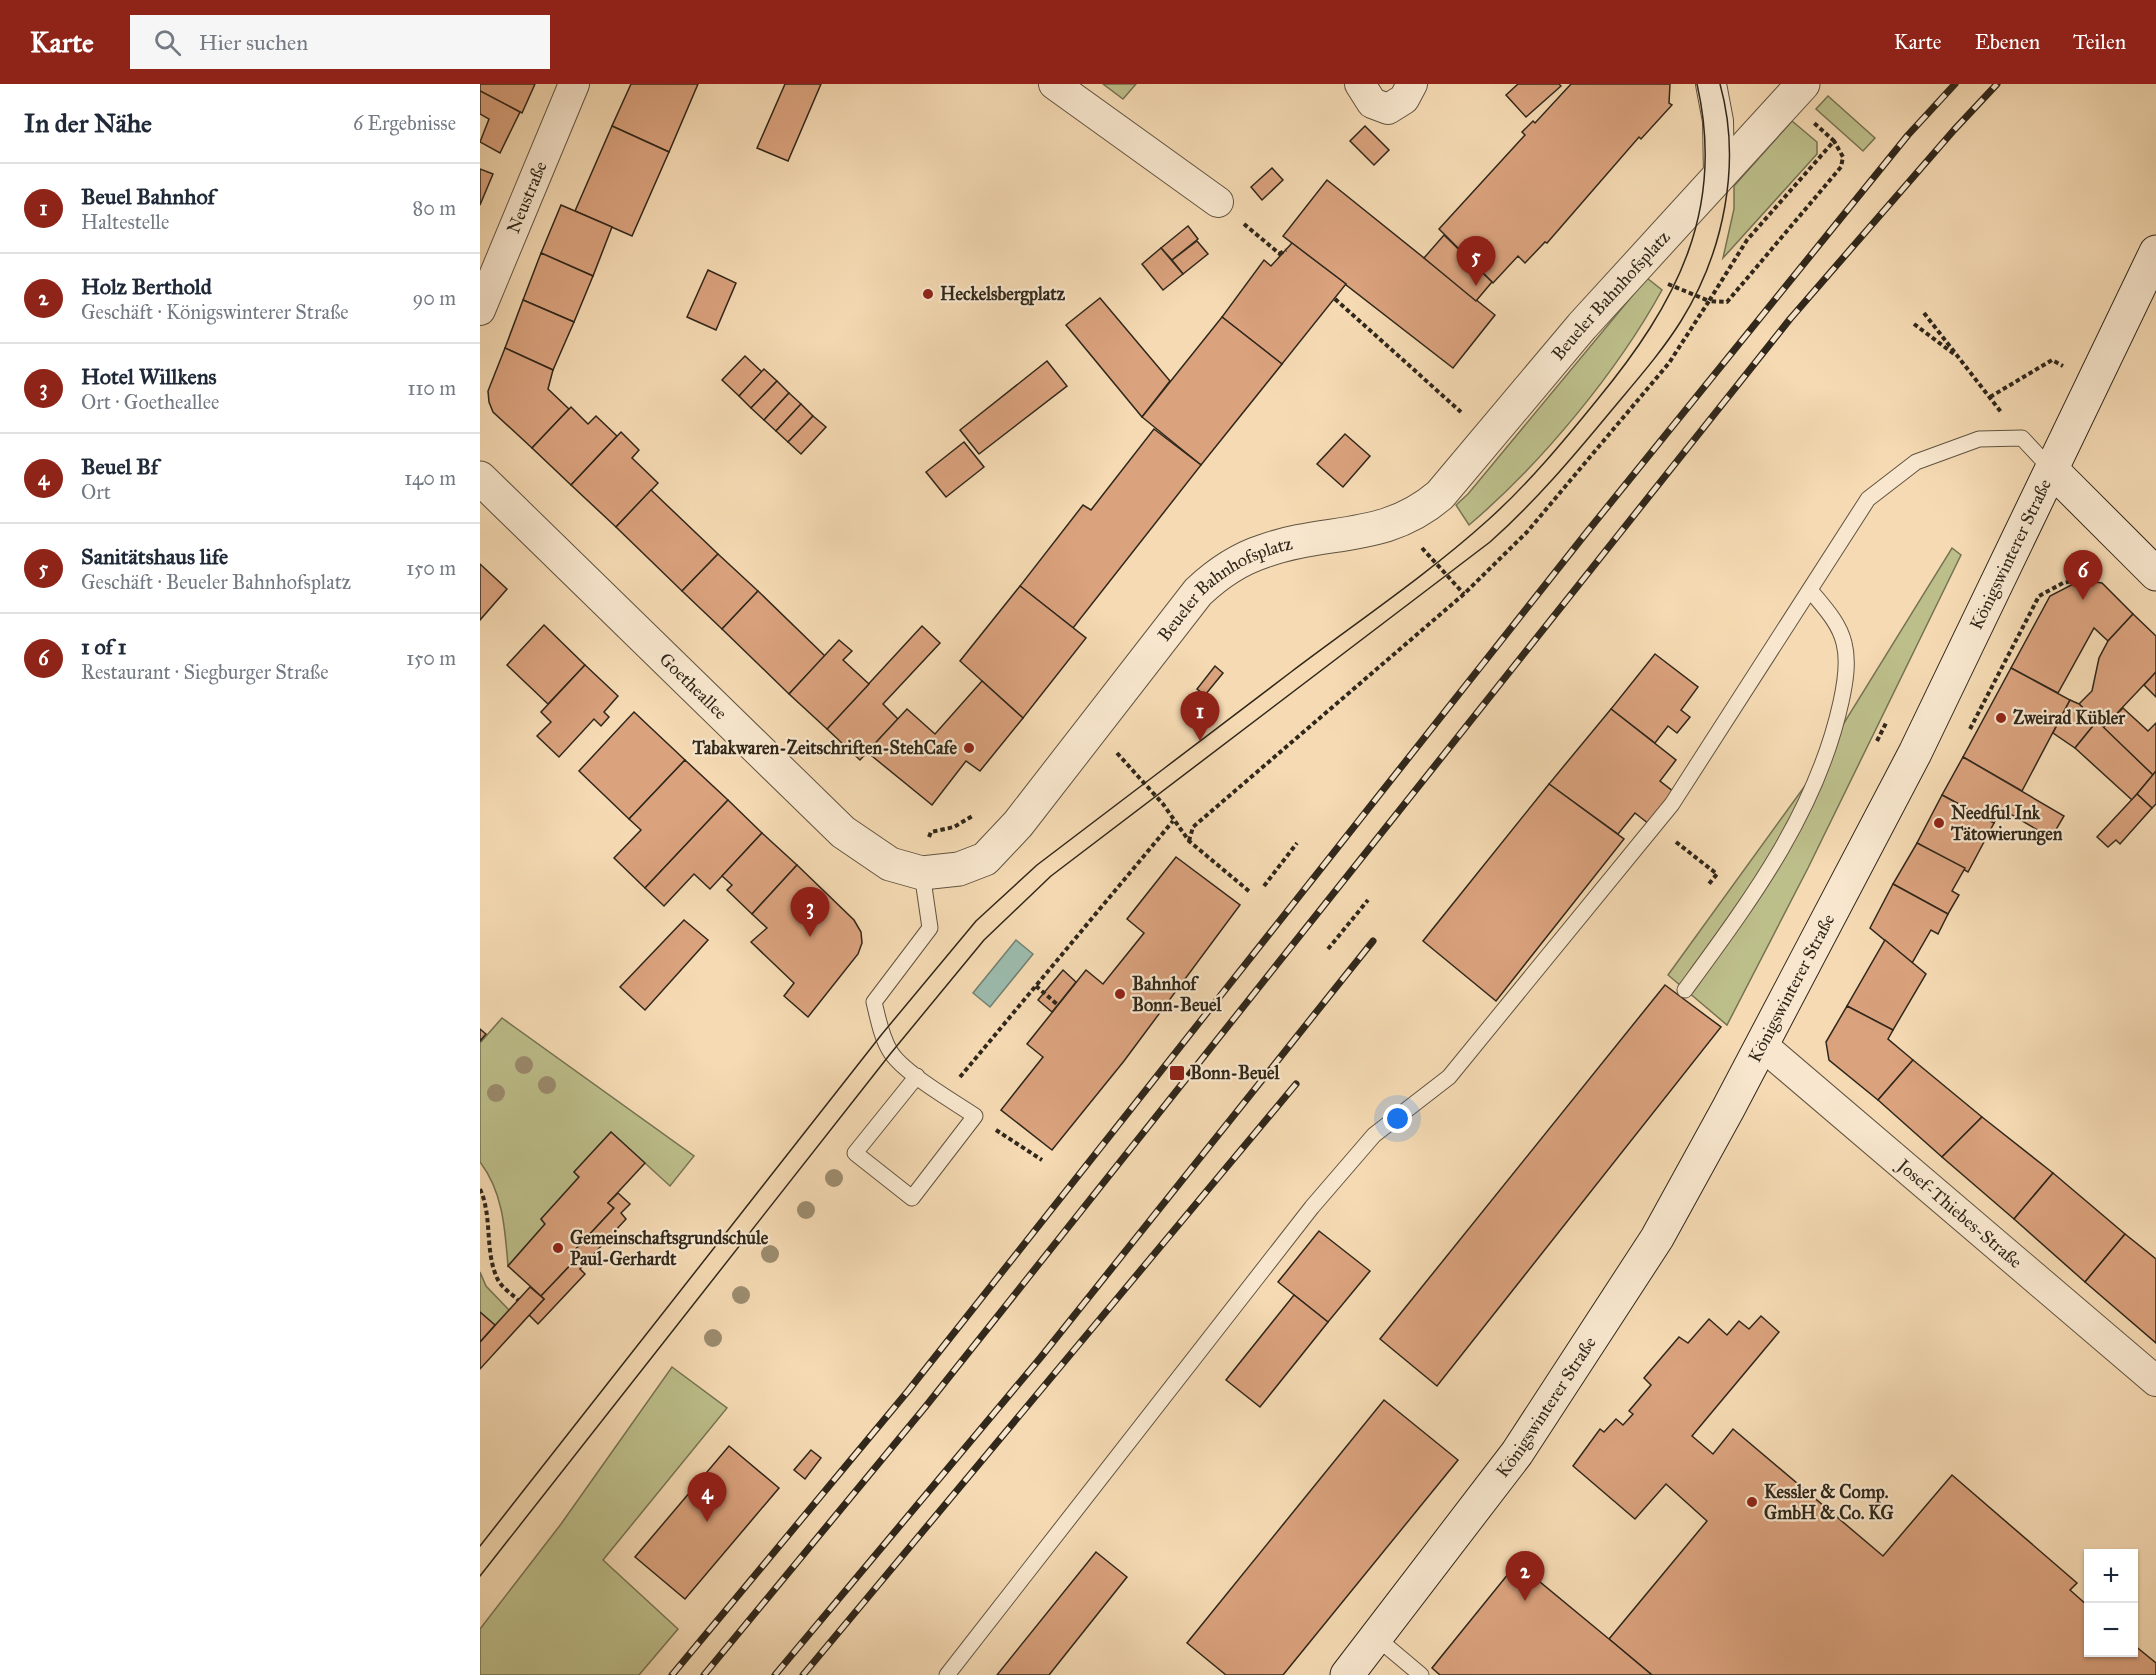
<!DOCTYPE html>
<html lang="de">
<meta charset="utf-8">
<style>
:root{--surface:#fff;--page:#f6f6f7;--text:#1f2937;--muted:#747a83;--line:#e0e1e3;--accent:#8f2418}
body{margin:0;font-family:"IM FELL Great Primer",serif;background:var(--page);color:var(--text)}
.controls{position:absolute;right:18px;bottom:18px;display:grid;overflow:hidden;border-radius:0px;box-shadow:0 2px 4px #0004}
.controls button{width:54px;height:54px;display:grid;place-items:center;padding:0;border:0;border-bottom:2px solid var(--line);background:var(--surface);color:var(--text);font:30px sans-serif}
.you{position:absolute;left:918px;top:1035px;width:21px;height:21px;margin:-15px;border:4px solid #fff;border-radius:50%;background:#1a73e8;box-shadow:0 0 0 9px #1a73e833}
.badge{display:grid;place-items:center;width:39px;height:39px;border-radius:50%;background:var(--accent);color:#fff;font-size:20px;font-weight:700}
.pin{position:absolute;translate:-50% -50px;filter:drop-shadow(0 2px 3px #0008)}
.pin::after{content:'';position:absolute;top:32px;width:21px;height:18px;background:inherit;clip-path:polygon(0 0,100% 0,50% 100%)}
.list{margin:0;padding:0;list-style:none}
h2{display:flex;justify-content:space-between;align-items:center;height:78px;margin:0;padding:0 24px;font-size:26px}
h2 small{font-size:20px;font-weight:400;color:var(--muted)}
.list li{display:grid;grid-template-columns:39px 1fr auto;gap:18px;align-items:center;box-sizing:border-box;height:90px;padding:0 24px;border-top:2px solid var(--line)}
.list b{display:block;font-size:22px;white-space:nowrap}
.list p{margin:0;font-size:20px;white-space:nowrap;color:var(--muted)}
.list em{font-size:20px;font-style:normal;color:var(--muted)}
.icon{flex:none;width:33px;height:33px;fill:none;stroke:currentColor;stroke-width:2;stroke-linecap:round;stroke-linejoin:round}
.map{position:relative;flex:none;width:1676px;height:1591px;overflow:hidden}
header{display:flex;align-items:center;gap:36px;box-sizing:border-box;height:84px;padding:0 30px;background:var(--accent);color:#fff}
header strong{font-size:28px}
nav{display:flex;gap:33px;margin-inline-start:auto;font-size:21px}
.search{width:420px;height:54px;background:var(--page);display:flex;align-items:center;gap:15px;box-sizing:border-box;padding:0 21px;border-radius:0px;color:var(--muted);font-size:22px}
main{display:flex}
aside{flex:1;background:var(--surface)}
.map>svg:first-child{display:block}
</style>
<header>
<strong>Karte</strong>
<div class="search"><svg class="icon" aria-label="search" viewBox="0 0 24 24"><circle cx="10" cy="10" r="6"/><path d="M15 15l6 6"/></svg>Hier suchen</div>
<nav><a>Karte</a><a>Ebenen</a><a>Teilen</a></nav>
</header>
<main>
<aside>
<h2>In der Nähe<small>6 Ergebnisse</small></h2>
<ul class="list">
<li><span class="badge">1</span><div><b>Beuel Bahnhof</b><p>Haltestelle</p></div><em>80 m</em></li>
<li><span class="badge">2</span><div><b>Holz Berthold</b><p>Geschäft · Königswinterer Straße</p></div><em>90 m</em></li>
<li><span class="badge">3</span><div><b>Hotel Willkens</b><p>Ort · Goetheallee</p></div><em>110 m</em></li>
<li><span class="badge">4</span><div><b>Beuel Bf</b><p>Ort</p></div><em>140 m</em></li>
<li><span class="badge">5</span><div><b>Sanitätshaus life</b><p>Geschäft · Beueler Bahnhofsplatz</p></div><em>150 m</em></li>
<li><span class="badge">6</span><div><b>1 of 1</b><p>Restaurant · Siegburger Straße</p></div><em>150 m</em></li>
</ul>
</aside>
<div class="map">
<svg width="1676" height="1591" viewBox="0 0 1676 1591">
<rect width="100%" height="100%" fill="#f5dab3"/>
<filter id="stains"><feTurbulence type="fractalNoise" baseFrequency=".00333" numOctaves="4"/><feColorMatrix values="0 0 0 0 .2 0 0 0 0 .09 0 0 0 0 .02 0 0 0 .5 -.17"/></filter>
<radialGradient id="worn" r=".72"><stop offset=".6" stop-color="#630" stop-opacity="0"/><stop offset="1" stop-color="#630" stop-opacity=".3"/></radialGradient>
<g fill="#bdbf8b" stroke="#767353" stroke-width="1.5">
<path d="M623,0H656L643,15Z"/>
<path d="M1348,12L1395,54L1383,67L1336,25Z"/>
<path d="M1312,37L1337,58V70L1243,174L1254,125V102Z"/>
<path d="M1167,194L1182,206C1137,288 1061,380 989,441L976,421L988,410Z"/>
<path d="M1472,464L1481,471L1328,784L1247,941L1188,891L1327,699Z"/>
<path d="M22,934L214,1072L190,1102L131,1048L94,1088L99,1093L61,1135L65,1140L28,1182C25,1145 23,1108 0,1078V959Z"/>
<path d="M0,1188L6,1202L29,1226L15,1241L0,1228Z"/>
<path d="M192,1283L247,1324L123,1476L198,1545L159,1591H0V1545L81,1440Z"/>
</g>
<path fill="#9cbbad" stroke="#718073" stroke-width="1.5" d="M536,856L553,870L510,923L493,909Z"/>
<g fill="#daa27d" stroke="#30271b" stroke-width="1.5">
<path d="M0,0H55L42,29L0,7Z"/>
<path d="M151,0H218L189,68L132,42Z"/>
<path d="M305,0H341L308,77L277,64Z"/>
<path d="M1038,0H1079L1081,2L1046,33L1026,11Z"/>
<path d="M1091,0H1190L1189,19L1192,21L1161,55L1159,53L1067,159L1065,158L1045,179L1038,172L1013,199L959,145L1045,51L1042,48L1053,37L1055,39Z"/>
<path d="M0,7L40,28L20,69L0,58L9,35L0,30Z"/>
<path d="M132,42L189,68L152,152L95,127Z"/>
<path d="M885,42L909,66L894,81L870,57Z"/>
<path d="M792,84L803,96L782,116L771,103Z"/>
<path d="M0,85L13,90L0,121Z"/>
<path d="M847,96L1015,231L973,284L803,152Z"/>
<path d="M81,121L132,143L113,192L61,169Z"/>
<path d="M708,142L718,155L692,176L681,164Z"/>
<path d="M964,151L1012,198L996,217L944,174Z"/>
<path d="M717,157L728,170L703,190L692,176Z"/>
<path d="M812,159L866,200L802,280L742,233L784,176L791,182Z"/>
<path d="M681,164L703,190L683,206L662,180Z"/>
<path d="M61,169L113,192L94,238L43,216Z"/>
<path d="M228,186L256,199L236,246L207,233Z"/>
<path d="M620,214L690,297L662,333L586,241Z"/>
<path d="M43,216L94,238L73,286L25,264Z"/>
<path d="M742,233L802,280L721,381L662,333Z"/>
<path d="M25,264L73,286L68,305L89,325L52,364L13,328L9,318L8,307Z"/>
<path d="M265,272L282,288L259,312L242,296Z"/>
<path d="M567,277L587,302L499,370L480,346Z"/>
<path d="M284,285L297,297L271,324L259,312Z"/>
<path d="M297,297L309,309L284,336L271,324Z"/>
<path d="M309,309L321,320L296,347L284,336Z"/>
<path d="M321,320L333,332L308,358L296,347Z"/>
<path d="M91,323L108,340L116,332L137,352L91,401L52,364Z"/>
<path d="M333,332L346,343L321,370L308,358Z"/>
<path d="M674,345L721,381L593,544L540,502L603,421L611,426Z"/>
<path d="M141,348L159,366L152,374L178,399L136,443L91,401Z"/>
<path d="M865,350L890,372L863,403L837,380Z"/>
<path d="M484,358L504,383L466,413L446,388Z"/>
<path d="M171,406L238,470L202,507L136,443Z"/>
<path d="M238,470L278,507L242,545L202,507Z"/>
<path d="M0,480L27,505L0,536Z"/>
<path d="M1601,496L1622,499L1653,530L1628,557L1614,544L1578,609L1531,584L1570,512Z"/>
<path d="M540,502L606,554L543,634L480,577Z"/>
<path d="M278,507L345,572L309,610L242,545Z"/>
<path d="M1653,530L1676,552V588L1623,644L1599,620L1612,607L1619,574L1628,557Z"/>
<path d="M64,541L105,581L68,620L27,581Z"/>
<path d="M442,542L460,559L403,620L418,635L380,676L347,645Z"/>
<path d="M359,556L372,567L363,576L389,600L347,645L309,610Z"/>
<path d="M1175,570L1218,603L1201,626L1210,633L1197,649L1188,642L1175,659L1131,625Z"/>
<path d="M105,581L138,612L124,628L129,633L121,642L114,635L79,673L57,652L71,638L61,628Z"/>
<path d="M735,582L743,589L725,611L717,605Z"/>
<path d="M1531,584L1590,616L1542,707L1483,673Z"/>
<path d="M1676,588V613L1664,601Z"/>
<path d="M502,597L543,634L500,687L486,677L452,721L387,668L427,625L455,650Z"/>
<path d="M1590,616L1599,620L1617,637L1595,664L1573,649Z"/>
<path d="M1643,624L1668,647L1676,639V687L1673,691L1623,644Z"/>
<path d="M1131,625L1196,676L1180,697L1194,708L1169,740L1155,729L1138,750L1069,700Z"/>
<path d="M154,628L205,676L149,735L99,687Z"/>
<path d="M1617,637L1673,691L1652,716L1595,664Z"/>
<path d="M1483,673L1584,732L1571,754L1522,725L1514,739L1462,711Z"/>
<path d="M205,676L248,716L165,804L134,774L161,746L149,735Z"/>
<path d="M1676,687V720L1672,724L1657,710Z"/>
<path d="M1069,700L1144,755L1016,917L943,857Z"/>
<path d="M1657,710L1672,724L1640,760L1636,756L1628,763L1617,753Z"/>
<path d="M1462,711L1514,739L1488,788L1437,759Z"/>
<path d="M248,716L282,749L230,805L214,790L184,822L165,804Z"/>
<path d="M282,749L317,781L272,830L247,806L252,801L242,792Z"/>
<path d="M1437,759L1485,784L1472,807L1479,811L1468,830L1413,800Z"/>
<path d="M696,773L760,821L644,977L572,1066L521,1026L563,973L547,960L606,886L623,900L664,849L647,835Z"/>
<path d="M317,781L374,836L381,848L382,859L378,870L328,933L304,912L314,899L271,858L287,844L272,830Z"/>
<path d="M1413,800L1468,830L1458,850L1451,846L1432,879L1390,844Z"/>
<path d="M204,836L228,856L165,926L140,903Z"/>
<path d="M1405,856L1446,890L1413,946L1367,922Z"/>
<path d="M583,886L596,898L572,928L558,916Z"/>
<path d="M1185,901L1241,943L957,1302L900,1255Z"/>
<path d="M1367,922L1413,946L1408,955L1433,976L1398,1016L1349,976L1346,958Z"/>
<path d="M0,945L6,950L0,957Z"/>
<path d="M1433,976L1502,1033L1462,1073L1398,1016Z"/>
<path d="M1502,1033L1573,1089L1534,1135L1462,1073Z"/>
<path d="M131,1048L165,1079L128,1119L134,1124L95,1166L100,1171L61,1212L28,1182L65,1140L61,1135L99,1093L94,1088Z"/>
<path d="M1573,1089L1645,1150L1605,1198L1534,1135Z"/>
<path d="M138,1109L150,1120L141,1129L146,1135L100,1185L105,1190L58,1240L49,1231L64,1215L61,1212L100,1171L95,1166L134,1124L128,1119Z"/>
<path d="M839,1147L890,1187L848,1238L798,1198Z"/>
<path d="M1645,1150L1676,1175V1259L1605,1198Z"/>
<path d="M50,1203L64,1215L0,1285V1258Z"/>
<path d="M814,1211L848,1238L780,1323L746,1296Z"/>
<path d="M0,1228L15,1241L0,1258Z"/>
<path d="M1281,1232L1299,1248L1212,1352L1233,1370L1253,1345L1403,1472L1472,1391L1597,1499L1590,1506L1608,1522V1568H1654V1561L1676,1579V1591H1172L1129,1555L1227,1437L1186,1400L1155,1435L1093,1382L1120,1345L1124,1348L1136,1335L1143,1341L1153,1330L1149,1327L1171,1301L1164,1294L1199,1253L1208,1259L1229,1235L1247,1251L1259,1237L1269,1245Z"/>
<path d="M904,1316L978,1376L803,1591H746L707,1559Z"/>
<path d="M249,1362L299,1404L205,1515L155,1473Z"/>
<path d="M331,1366L341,1374L325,1395L314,1386Z"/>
<path d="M616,1468L647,1493L569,1591H517Z"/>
<path d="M1037,1479L1129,1555L1172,1591H960L952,1584Z"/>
</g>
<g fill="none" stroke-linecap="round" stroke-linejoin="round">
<g stroke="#615441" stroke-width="17">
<g id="service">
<path d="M1205,906C1270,817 1337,728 1361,618C1365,600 1369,578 1364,559C1359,538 1343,522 1330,506"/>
<path d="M437,992L375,1069L432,1114L495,1032C473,1017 422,988 410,967C401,952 398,934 394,918L450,844L442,789"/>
<path d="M897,1554L941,1591"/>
<path d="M467,1591L832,1123L894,1051L969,993L1192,720L1388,415L1436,378L1499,355L1542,354L1572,386"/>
</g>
</g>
<g stroke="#615441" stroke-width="32">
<g id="minor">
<path d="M574,0L738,118"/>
<path d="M880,0L892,19L908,25L924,15L932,0"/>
<path d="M1231,0L1238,37L1239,91"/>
<path id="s1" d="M0,226L94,0"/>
<path id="s2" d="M1282,961L1676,1297"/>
</g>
</g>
<g stroke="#615441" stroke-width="35">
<g id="tertiary">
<path id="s3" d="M0,394L363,748L410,780L442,789L479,785L505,775L538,740L718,508C737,490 759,475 784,467C848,444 904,459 960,411L1102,242L1323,0"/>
</g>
</g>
<g stroke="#30271b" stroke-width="35">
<g id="secondary">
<path d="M1572,386L1676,490"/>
<path id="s4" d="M867,1591L1037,1369L1177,1154L1248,1025L1435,669L1676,168"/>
</g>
</g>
<g stroke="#30271b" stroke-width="4" stroke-dasharray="4.5 3" stroke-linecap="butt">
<path d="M764,140L801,171"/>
<path d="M799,170L806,166"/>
<path d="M1188,200L1229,217L1267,156L1354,57L1334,39"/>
<path d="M855,215L981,328"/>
<path d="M1444,229L1521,328"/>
<path d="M1434,240L1474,270"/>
<path d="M1510,313L1572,276L1583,282"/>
<path d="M942,464L984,510"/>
<path d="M1490,645L1559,512L1583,499L1609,493L1617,482"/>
<path d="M1397,657L1407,637"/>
<path d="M637,669L683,720L709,757L770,808"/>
<path d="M449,753L451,748L474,743L494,731"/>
<path d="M709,757L713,743L984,510L1047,448L1189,279L1229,217L1247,218L1361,83L1363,73L1354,57"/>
<path d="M1196,758L1237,790L1228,801"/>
<path d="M784,802L817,759"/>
<path d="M848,865L888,816"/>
<path d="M556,902L578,921"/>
<path d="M480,993L693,737"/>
<path d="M516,1046L562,1076"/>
<path d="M0,1105C13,1133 4,1168 18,1196C22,1204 32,1210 38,1216"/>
</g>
<use href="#service" stroke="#f8e7ce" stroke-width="15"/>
<use href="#minor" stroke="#f8e7ce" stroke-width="30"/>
<use href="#tertiary" stroke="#f8e7ce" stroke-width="33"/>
<use href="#secondary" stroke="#f8e7ce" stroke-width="33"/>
<g stroke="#30271b" stroke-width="1.5">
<path d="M0,1462L402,950L496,837L557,781C642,717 726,652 811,588C877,538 947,491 1008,436C1048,400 1083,358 1117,316C1196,220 1246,127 1217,0"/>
<path d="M0,1492L411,969L504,856L571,792L1010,458C1055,418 1093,373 1131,327C1155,298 1181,269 1201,237C1244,168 1262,79 1240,0"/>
</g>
<g stroke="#30271b" stroke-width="7">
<g id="rail">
<path d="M192,1591L428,1307L1107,448L1428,51L1475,0"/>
<path d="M224,1591L446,1322L1310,235L1474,46L1517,0"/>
<path d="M295,1591L561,1273L893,857"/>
<path d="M323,1591L816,1000"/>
</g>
</g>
<use href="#rail" stroke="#f8e7ce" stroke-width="4.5" stroke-dasharray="14" stroke-linecap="butt"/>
</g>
<g fill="#9c8c6f">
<circle cx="44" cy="981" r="9"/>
<circle cx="67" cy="1001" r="9"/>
<circle cx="16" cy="1009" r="9"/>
<circle cx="354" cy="1094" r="9"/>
<circle cx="326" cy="1126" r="9"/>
<circle cx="290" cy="1170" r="9"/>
<circle cx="261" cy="1211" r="9"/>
<circle cx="233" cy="1254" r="9"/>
</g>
<g fill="#8f2418" stroke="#f8e7ce" stroke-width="2">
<circle cx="448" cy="210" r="6"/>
<circle cx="1521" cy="634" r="6"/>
<circle cx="489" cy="664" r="6"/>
<circle cx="1459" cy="739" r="6"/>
<circle cx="640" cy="910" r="6"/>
<rect x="689" y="981" width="16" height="16" rx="3"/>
<circle cx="78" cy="1164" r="6"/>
<circle cx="1272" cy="1418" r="6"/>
</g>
<g text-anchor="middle" stroke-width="4.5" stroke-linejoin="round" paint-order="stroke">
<g font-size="18" fill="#30271b" stroke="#f8e7ce">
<text dy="6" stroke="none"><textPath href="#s1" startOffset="122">Neustraße</textPath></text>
<text dy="6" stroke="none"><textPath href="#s3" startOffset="1532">Beueler Bahnhofsplatz</textPath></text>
<text dy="6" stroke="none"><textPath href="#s4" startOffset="1306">Königswinterer Straße</textPath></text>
<text dy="6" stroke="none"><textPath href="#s3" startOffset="1028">Beueler Bahnhofsplatz</textPath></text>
<text dy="6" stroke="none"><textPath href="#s3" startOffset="298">Goetheallee</textPath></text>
<text dy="6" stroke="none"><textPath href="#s4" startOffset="820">Königswinterer Straße</textPath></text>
<text dy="6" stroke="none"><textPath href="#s2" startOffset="260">Josef-Thiebes-Straße</textPath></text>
<text dy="6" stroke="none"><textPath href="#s4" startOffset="334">Königswinterer Straße</textPath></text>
</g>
<g font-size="18" font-weight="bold" fill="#30271b" stroke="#f8e7ce" text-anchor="start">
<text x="460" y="216">Heckelsbergplatz</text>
<text x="1533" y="640">Zweirad Kübler</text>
<text x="477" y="670" text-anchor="end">Tabakwaren-Zeitschriften-StehCafe</text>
<text x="1471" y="735">Needful Ink<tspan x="1471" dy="21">Tätowierungen</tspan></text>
<text x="652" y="906">Bahnhof<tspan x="652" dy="21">Bonn-Beuel</tspan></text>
<text x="710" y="995">Bonn-Beuel</text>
<text x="90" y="1160">Gemeinschaftsgrundschule<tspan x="90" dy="21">Paul-Gerhardt</tspan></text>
<text x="1284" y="1414">Kessler &amp; Comp.<tspan x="1284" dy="21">GmbH &amp; Co. KG</tspan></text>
</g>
</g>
<rect width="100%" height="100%" filter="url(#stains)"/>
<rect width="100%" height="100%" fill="url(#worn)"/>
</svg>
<div class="controls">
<button>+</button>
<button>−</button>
</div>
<div class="you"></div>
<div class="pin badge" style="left:720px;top:657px">1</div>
<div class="pin badge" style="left:1045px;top:1517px">2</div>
<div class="pin badge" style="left:330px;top:853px">3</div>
<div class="pin badge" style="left:227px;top:1438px">4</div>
<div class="pin badge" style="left:996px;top:202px">5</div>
<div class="pin badge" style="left:1603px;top:516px">6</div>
</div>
</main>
